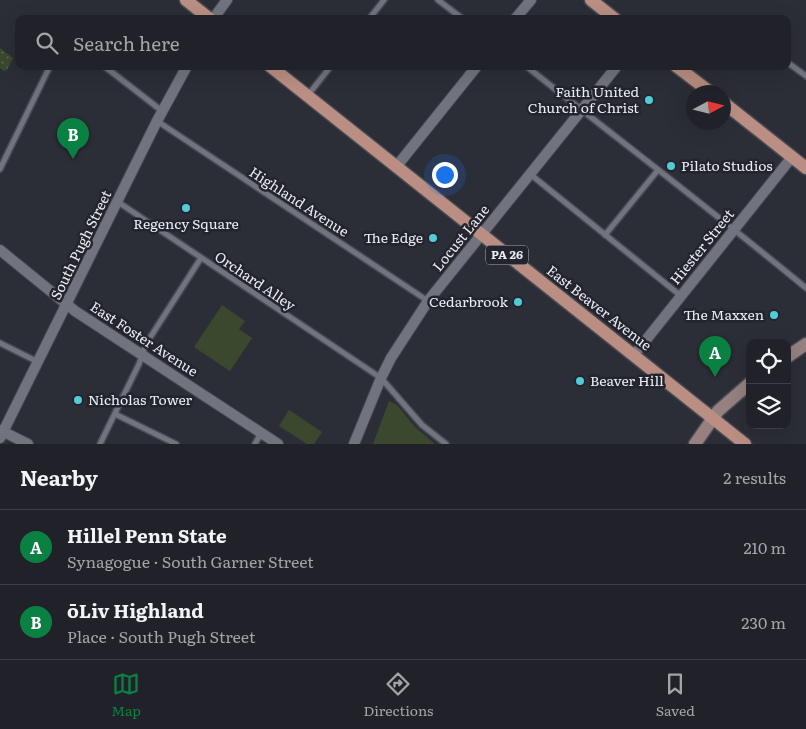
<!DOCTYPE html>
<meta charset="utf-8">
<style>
:root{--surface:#212229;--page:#292a31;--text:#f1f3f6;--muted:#a2a4a8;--line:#3e3f46;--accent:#0b8043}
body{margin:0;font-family:Literata,serif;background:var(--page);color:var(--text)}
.controls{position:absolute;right:15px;bottom:15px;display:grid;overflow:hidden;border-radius:10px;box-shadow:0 5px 20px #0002}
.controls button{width:45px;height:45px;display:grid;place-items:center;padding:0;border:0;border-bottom:1px solid var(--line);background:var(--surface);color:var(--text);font:25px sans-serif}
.compass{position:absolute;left:686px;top:85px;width:45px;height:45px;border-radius:50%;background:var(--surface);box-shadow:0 5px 20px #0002;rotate:83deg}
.you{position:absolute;left:444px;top:174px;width:18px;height:18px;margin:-12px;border:4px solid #fff;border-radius:50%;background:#1a73e8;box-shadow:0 0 0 8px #1a73e833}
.badge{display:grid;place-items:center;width:32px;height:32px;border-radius:50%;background:var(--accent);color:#fff;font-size:16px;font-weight:700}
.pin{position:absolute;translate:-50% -41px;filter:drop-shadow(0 1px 2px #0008)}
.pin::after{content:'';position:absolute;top:26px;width:18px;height:15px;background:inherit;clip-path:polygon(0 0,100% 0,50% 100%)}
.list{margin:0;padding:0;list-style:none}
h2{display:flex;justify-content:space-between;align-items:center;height:65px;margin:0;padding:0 20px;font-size:21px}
h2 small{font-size:16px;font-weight:400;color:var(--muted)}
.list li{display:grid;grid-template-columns:32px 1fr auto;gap:15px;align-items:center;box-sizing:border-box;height:75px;padding:0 20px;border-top:1px solid var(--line)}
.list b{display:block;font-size:19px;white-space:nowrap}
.list p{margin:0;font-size:16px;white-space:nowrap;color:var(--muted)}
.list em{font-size:16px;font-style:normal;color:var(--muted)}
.icon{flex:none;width:28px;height:28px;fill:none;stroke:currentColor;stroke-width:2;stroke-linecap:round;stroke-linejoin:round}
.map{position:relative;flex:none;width:806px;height:444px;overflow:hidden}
.search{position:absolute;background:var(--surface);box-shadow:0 5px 20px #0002;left:15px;right:15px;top:15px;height:55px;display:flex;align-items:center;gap:12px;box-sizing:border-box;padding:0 18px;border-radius:10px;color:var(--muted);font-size:19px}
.sheet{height:215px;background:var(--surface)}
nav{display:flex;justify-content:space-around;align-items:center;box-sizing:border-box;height:70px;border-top:1px solid var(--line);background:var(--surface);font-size:14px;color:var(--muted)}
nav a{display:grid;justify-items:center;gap:2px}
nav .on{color:var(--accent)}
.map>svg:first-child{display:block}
</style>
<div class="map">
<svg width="806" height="444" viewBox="0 0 806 444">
<defs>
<pattern id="park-dots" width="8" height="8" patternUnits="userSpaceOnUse" patternTransform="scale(1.25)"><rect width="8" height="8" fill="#3b482d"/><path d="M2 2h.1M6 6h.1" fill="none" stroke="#58634c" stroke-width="1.8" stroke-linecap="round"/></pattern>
</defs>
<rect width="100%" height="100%" fill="#2c2e37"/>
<g fill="#3b482d">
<path d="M222,305L245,321L239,329L252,338L230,371L194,347Z"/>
<path d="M389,401L397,405L414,426L435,444H373Z"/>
<path d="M289,410L322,432L314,444H307L279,426Z"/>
</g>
<path fill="url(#park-dots)" d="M0,48L13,58L7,70L4,71L0,68Z"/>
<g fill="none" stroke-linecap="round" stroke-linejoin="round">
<g stroke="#484952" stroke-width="8">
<g id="lane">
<path d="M438,0L463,19"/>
<path d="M369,19L384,0"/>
<path d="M787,62L806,76"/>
<path d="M104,66L162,111"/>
<path d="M526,66C619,140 714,212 806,288"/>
<path d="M308,95L331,66"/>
<path d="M157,121L428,301"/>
<path d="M0,169L50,66"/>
<path d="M530,174L681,296"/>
<path d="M118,202L381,378L422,425L446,444"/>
<path d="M605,235L658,170"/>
<path d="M0,343L38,362"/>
<path d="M115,414L176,444"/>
<path d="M100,444L139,364L146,344L201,258"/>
<path d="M255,444L261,433"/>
</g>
</g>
<g stroke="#484952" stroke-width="12">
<g id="street">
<path d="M213,19L227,0"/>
<path d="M515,19L531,0"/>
<path d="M396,167L477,66"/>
<path d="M0,250L75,311L278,444"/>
<path d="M634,355L792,157"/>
<path d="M0,430L28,444"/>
<path d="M0,438L157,121L187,66"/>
<path d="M354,444L381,378L391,358L428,301L617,66"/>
</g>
</g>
<g stroke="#484952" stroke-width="15">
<g id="secondary">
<path d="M787,357L806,344"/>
<path d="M695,444L718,411L750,383"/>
</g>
</g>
<g stroke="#484952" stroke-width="15">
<g id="primary">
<path d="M186,0L210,19"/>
<path d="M591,0L615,19"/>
<path d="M270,66L745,444"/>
<path d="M676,66L710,92"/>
<path d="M724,103L806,168"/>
</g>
</g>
<use href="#lane" stroke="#71737e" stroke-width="5"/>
<use href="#street" stroke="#71737e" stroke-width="10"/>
<use href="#secondary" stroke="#968080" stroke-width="12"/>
<use href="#primary" stroke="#ba8e82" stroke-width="12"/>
</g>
<g fill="#52cbd9" stroke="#23242d" stroke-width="2">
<circle cx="649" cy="100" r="5"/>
<circle cx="671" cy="166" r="5"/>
<circle cx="186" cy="208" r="5"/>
<circle cx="433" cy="238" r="5"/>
<circle cx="518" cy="302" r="5"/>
<circle cx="774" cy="315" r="5"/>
<circle cx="580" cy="381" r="5"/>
<circle cx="78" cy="400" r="5"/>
</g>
<g text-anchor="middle" stroke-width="5" stroke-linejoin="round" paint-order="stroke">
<rect fill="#23242d" stroke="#afb0b8" stroke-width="1" x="486" y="245.5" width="42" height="19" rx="4"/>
<g font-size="12" font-weight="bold" fill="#ebecf3">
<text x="507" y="259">PA 26</text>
</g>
<g font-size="14" fill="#ebecf3" stroke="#23242d" text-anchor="end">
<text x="639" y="97">Faith United<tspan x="639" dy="16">Church of Christ</tspan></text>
<text x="681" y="171" text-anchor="start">Pilato Studios</text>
<text x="186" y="229" text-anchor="middle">Regency Square</text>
<text x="423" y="243">The Edge</text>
<text x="508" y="307">Cedarbrook</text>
<text x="764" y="320">The Maxxen</text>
<text x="590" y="386" text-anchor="start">Beaver Hill</text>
<text x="88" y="405" text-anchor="start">Nicholas Tower</text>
</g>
<g font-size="14" fill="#ebecf3" stroke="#23242d">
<text transform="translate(299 202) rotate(33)" y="5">Highland Avenue</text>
<text transform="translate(461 238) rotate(-51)" y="5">Locust Lane</text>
<text transform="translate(81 245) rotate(-64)" y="5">South Pugh Street</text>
<text transform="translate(702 247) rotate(-51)" y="5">Hiester Street</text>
<text transform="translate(255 281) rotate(34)" y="5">Orchard Alley</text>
<text transform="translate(599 308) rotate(38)" y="5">East Beaver Avenue</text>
<text transform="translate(144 339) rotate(33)" y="5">East Foster Avenue</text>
</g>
</g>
</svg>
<div class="controls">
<button><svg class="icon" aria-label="locate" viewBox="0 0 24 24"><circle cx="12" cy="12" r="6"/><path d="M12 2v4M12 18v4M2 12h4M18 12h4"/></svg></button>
<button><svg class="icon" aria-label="layers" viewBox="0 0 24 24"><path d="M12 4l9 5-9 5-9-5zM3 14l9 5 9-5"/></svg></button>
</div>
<svg class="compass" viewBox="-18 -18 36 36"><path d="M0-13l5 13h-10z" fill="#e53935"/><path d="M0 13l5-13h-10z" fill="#a2a4a8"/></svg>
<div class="you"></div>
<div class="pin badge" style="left:715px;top:377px">A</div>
<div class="pin badge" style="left:73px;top:159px">B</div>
<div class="search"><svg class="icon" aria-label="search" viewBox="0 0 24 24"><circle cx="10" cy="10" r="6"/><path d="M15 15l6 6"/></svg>Search here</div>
</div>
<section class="sheet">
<h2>Nearby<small>2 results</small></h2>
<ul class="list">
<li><span class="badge">A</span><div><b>Hillel Penn State</b><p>Synagogue · South Garner Street</p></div><em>210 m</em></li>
<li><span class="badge">B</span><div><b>ōLiv Highland</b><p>Place · South Pugh Street</p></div><em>230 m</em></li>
</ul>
</section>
<nav>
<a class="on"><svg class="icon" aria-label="map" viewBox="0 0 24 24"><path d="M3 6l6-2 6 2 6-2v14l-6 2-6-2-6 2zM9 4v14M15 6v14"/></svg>Map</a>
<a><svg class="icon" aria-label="directions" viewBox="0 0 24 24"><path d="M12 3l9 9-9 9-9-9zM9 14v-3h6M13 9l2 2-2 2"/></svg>Directions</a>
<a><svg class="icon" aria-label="saved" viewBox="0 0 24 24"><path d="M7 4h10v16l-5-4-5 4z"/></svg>Saved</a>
</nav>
